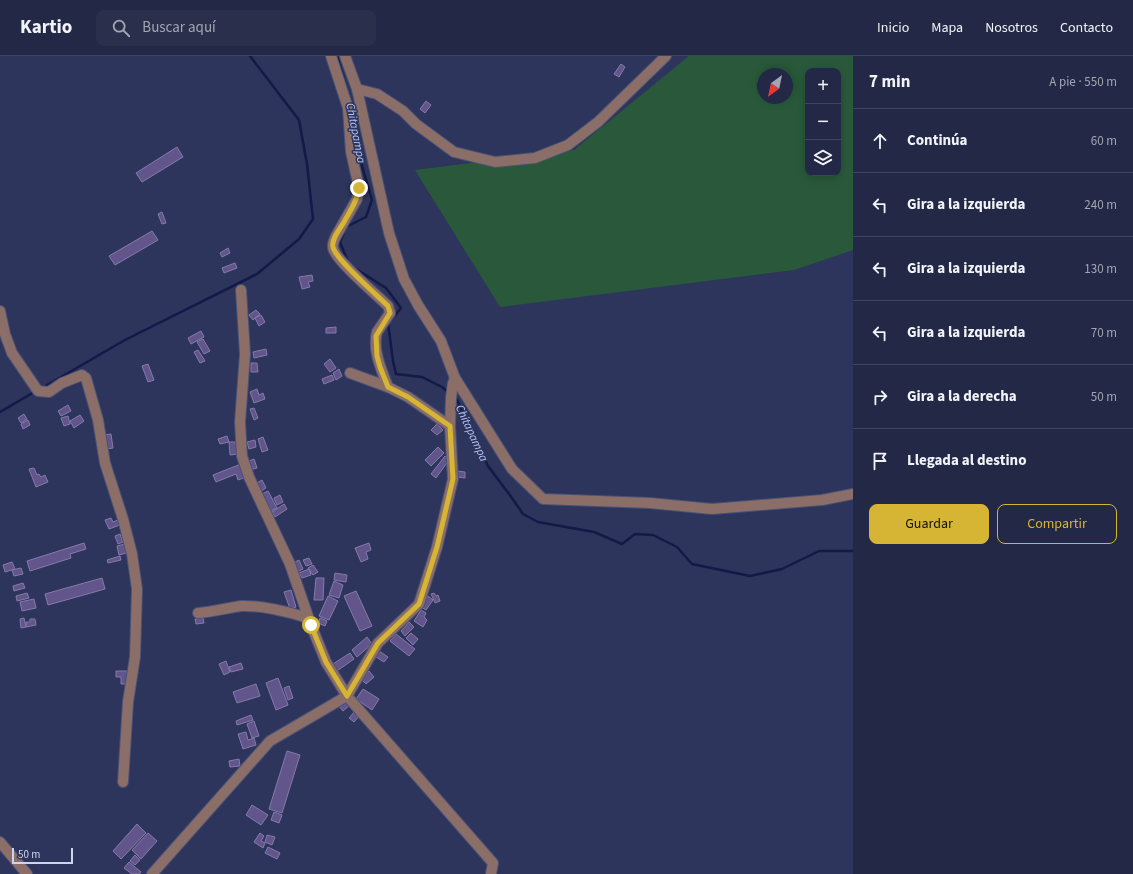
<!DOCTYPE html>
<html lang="es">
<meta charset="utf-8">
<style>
:root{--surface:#222845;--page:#2a304c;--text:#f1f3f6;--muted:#a2a6b3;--line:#3f445e;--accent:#d6b534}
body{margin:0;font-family:"Source Sans 3",sans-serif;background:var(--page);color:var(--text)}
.controls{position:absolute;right:12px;top:12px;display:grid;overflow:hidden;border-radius:8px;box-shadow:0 2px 10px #0003}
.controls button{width:36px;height:36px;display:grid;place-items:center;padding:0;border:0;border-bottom:1px solid var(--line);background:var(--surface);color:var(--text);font:20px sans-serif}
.compass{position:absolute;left:757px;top:12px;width:36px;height:36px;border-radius:50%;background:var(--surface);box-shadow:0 2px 10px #0003;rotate:213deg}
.scale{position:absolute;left:12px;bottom:10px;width:61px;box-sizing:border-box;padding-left:4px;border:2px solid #cdd4ed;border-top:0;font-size:11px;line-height:14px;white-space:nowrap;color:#cdd4ed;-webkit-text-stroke:3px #2d355c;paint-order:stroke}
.stop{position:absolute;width:12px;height:12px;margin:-9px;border:3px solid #d6b534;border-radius:50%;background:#fff}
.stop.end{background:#d6b534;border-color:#fff;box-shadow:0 1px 4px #0008}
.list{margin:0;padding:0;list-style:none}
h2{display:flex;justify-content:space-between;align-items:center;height:52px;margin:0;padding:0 16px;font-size:17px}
h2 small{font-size:13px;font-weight:400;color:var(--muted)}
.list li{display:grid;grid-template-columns:26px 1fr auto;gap:12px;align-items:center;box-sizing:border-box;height:64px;padding:0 16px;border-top:1px solid var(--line)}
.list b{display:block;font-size:15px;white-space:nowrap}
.list em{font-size:13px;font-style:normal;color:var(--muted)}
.actions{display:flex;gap:8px;padding:12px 16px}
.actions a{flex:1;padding:9px 0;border:1px solid var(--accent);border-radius:8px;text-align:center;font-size:14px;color:var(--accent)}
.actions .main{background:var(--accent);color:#111}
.icon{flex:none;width:22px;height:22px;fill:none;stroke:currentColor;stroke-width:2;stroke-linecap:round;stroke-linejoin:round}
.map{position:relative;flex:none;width:853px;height:818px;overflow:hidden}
header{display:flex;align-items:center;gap:24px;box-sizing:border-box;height:56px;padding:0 20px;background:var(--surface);border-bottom:1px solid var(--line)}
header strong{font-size:19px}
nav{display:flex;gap:22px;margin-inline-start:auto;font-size:14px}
.search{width:280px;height:36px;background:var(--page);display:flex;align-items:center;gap:10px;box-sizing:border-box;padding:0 14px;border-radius:8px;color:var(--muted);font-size:15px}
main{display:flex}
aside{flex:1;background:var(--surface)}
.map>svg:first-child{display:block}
</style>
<header>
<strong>Kartio</strong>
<div class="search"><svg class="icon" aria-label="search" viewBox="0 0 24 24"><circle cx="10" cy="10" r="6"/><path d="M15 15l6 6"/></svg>Buscar aquí</div>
<nav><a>Inicio</a><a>Mapa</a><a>Nosotros</a><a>Contacto</a></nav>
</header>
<main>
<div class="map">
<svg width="853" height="818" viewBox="0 0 853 818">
<rect width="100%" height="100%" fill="#2d355c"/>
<path fill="#29593a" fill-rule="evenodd" d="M689,0H853V194L794,214L500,251L415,114L574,94ZM808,15H838V117H808ZM763,18H787V42H763Z"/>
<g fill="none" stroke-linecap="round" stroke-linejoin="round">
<g stroke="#141947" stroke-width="2.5">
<path d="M337,0L348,38"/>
<path d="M346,171L366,161L372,144L362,110L360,91L353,60"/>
<path d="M344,176L340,186L348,206"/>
<path d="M353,211L386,232L401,252L392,263"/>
<path d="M388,267L393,305L396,318L422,321L442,331L448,336"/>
<path d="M42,332L125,284L257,218L299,183L313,163L307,108L299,64L250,0"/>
<path d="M455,342L457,344L488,410L512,442L523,458L538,466L594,476L622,488L635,478L653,479L677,491L692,508L750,520L782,513L819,495H853"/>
<path d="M0,356L36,335"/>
</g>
</g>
<g fill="#61558b" stroke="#857ba9">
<path d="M621,8L625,11L619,21L614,18Z"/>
<path d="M426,45L431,49L425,57L420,53Z"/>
<path d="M177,91L183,101L142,126L136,117Z"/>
<path d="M162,156L166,167L162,168L158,158Z"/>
<path d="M152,175L158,184L115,209L109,200Z"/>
<path d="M228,192L230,197L222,201L220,197Z"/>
<path d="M235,207L237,212L224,217L222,212Z"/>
<path d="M312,219L313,225L308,226L310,231L302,233L299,221Z"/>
<path d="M256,254L260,258L253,264L249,259Z"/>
<path d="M261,259L265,266L259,270L255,262Z"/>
<path d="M336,271V277H326V272Z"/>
<path d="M201,275L204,281L191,288L188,282Z"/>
<path d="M203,283L210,295L204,298L197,286Z"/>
<path d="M266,293L267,299L254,302L253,296Z"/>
<path d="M198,294L205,305L200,307L194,296Z"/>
<path d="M330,303L336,312L330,316L324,308Z"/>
<path d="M251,307H257L258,316H251Z"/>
<path d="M148,308L154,324L148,326L142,310Z"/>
<path d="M339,313L342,320L336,324L333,317Z"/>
<path d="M332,319L334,324L324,328L322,323Z"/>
<path d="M257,333L259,339L263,337L265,343L254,347L250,336Z"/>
<path d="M68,349L71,355L61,360L58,355Z"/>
<path d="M254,352L258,362L254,364L250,353Z"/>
<path d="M24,358L27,363L21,367L18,362Z"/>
<path d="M80,359L84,365L74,372L70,365Z"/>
<path d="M68,360L70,368L64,370L61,362Z"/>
<path d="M28,364L30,369L23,373L21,368Z"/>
<path d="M437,368L443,374L437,379L431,374Z"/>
<path d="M111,378L113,392L106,393L104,379Z"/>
<path d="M227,380L229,386L220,388L218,383Z"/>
<path d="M263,381L268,394L262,396L258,383Z"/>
<path d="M255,384L256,391L249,393L247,386Z"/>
<path d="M229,386H238L239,398L230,399Z"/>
<path d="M438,391L444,397L431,410L425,404Z"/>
<path d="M445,400L449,404L436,422L431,418Z"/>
<path d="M254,403L257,412L250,414L246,406Z"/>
<path d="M241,408L246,421L238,424L236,418L216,426L213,419Z"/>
<path d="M34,412L37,419L39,418L41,421L45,419L48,426L36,431L29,413Z"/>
<path d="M457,415L465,416V422L457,421Z"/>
<path d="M262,424L266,432L261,435L257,427Z"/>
<path d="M268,435L277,452L271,455L262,438Z"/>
<path d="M280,439L283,446L277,449L274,442Z"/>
<path d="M284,448L287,453L275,461L272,456Z"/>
<path d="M111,462L113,466L118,464L120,469L109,473L105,464Z"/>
<path d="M120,478L123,486L118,488L115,480Z"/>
<path d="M84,487L86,493L70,498L71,502L30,515L27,505Z"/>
<path d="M369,487L371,494L366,496L368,503L361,506L355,492Z"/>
<path d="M125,488L127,497L119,499L117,490Z"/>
<path d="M120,500L121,504L108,507L107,504Z"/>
<path d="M309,502L312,508L306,510L303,504Z"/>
<path d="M299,504L303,513L297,516L293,507Z"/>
<path d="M12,506L15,513L5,516L3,509Z"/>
<path d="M313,509L318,516L313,519L308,512Z"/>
<path d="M21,512L23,518L14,520L12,514Z"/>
<path d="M309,513L311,519L302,522L299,517Z"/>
<path d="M335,517L347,519L346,526L334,524Z"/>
<path d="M102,522L105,533L48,549L45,538Z"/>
<path d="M316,522H324L323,544H314Z"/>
<path d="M334,525L343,529L339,542L329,539Z"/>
<path d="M23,527L25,532L14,535L13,530Z"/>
<path d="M291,534L296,551L290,553L284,536Z"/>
<path d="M356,535L372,570L360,575L344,540Z"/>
<path d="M27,537L29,542L17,545L16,540Z"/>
<path d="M434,537L436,540L438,539L440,545L435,547L431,538Z"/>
<path d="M328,540L338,545L329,564L319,560Z"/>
<path d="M428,540L433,544L426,554L421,551Z"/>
<path d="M34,543L36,552L22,555L20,546Z"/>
<path d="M421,554L426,557L424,561L427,564L423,571L414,565Z"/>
<path d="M24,562L26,571L21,572L20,563Z"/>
<path d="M203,562L204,567L196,568L195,563Z"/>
<path d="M320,562L327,565L325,570L318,567Z"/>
<path d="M30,563H35L36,569L26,571V566H30Z"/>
<path d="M409,566L414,571L405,580L401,575Z"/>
<path d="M411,577L418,583L413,589L406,582Z"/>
<path d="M396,578L415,593L409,600L390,585Z"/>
<path d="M367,581L372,588L357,601L352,594Z"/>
<path d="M379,595L388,601L384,606L376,601Z"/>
<path d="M350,597L354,603L337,615L333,608Z"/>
<path d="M226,605L230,616L224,619L219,608Z"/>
<path d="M241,607L243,613L231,616L229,611Z"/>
<path d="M116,615H128V628H121V621H116Z"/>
<path d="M369,615L374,621L366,628L361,623Z"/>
<path d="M278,622L288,649L276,654L266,627Z"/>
<path d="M256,628L260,640L237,647L233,636Z"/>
<path d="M289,630L293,642L288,644L284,632Z"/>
<path d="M363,633L379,643L372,654L356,643Z"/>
<path d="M346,644L350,649L343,655L339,650Z"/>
<path d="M356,654L361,658L354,666L349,662Z"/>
<path d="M251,659L253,664L237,669L236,665Z"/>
<path d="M254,665L259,680L252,682L247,668Z"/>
<path d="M246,676L248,684L254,682L256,689L243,693L238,678Z"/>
<path d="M287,695L300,699L282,757L269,753Z"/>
<path d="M239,703L240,710L230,711L229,705Z"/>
<path d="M252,749L268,759L261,769L246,759Z"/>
<path d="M274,756L282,759L279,767L271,764Z"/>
<path d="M137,768L146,777L121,803L113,795Z"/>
<path d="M148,777L157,785L141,803L132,794Z"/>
<path d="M260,777L264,780L261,785L265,787L263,792L254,786Z"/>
<path d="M267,779L275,781L272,789L265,786Z"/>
<path d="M268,791L280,797L277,803L265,797Z"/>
<path d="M135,799L140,804L135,809L130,805Z"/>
<path d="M129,806L141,816L139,818H132L124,812Z"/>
</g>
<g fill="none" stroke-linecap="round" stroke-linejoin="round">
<g stroke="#4a5276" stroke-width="12">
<g id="minor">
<path d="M331,0L348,52L351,96L359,132L357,143L336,180C334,184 332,188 333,192C335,204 378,240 388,250L390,257L377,276C372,294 382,315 388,331"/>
<path d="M345,0L357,33L377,38L403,55L416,68L454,96L495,106L535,102L568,89L598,66L666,0"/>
<path d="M357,33L389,177L404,223L418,249L441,285L455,322L512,413L543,443L650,447L712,453L822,444L853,438"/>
<path d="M241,234L245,298L240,366L242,400L249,421L290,508L311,569L326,606L347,640L493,807L491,818"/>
<path d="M0,255L5,278L12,297L38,335L49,336L62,327L82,319L86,322L98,364L105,407L123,463L132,498L137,533L135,601L128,646L123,726"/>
<path d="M350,317L388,331L408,341L450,370"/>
<path d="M198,557C212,556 227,552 241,550C260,549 290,556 308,562"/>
<path d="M0,786L27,818"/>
<path d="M152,818L270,685L347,640L378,587L419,548L437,491L453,423L450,370L451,342L453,327L455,322"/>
</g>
</g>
<use href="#minor" stroke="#8c6e68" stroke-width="10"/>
</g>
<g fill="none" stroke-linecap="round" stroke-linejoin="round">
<path stroke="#d6b534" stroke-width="5" d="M311,569L326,606L347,640L378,587L419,548L437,491L453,423L450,370L408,341L388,331L380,311L377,300L376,280L390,257L388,250C378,240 335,203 333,191C331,183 340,173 344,166C350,155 358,144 359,132"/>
</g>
<g text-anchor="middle" stroke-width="3" stroke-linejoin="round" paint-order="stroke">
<g font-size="12" font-style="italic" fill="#b8c5f6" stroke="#2d355c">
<text transform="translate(356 77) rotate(79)" y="4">Chitapampa</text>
<text transform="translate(472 377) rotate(65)" y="4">Chitapampa</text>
</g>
</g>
</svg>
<div class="controls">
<button>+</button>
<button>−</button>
<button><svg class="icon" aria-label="layers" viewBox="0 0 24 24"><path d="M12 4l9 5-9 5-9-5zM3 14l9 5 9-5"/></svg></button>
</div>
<svg class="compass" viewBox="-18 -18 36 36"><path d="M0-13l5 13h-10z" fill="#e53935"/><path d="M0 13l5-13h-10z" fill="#a2a6b3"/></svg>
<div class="scale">50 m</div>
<div class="stop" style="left:311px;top:569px"></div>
<div class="stop end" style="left:359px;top:132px"></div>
</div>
<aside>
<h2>7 min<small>A pie · 550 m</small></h2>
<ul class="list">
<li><svg class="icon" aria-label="ahead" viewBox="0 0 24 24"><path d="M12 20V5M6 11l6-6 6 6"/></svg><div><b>Continúa</b></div><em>60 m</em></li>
<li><svg class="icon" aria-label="left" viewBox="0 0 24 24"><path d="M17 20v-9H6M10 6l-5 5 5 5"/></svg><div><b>Gira a la izquierda</b></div><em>240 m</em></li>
<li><svg class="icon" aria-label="left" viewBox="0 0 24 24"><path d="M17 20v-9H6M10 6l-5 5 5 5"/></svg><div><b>Gira a la izquierda</b></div><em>130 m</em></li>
<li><svg class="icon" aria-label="left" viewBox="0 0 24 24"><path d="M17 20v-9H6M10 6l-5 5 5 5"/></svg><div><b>Gira a la izquierda</b></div><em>70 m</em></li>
<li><svg class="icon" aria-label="right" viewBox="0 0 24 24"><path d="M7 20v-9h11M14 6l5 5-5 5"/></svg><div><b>Gira a la derecha</b></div><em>50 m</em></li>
<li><svg class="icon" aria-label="arrive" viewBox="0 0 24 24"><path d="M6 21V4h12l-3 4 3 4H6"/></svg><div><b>Llegada al destino</b></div></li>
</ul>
<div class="actions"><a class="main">Guardar</a><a>Compartir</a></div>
</aside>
</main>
